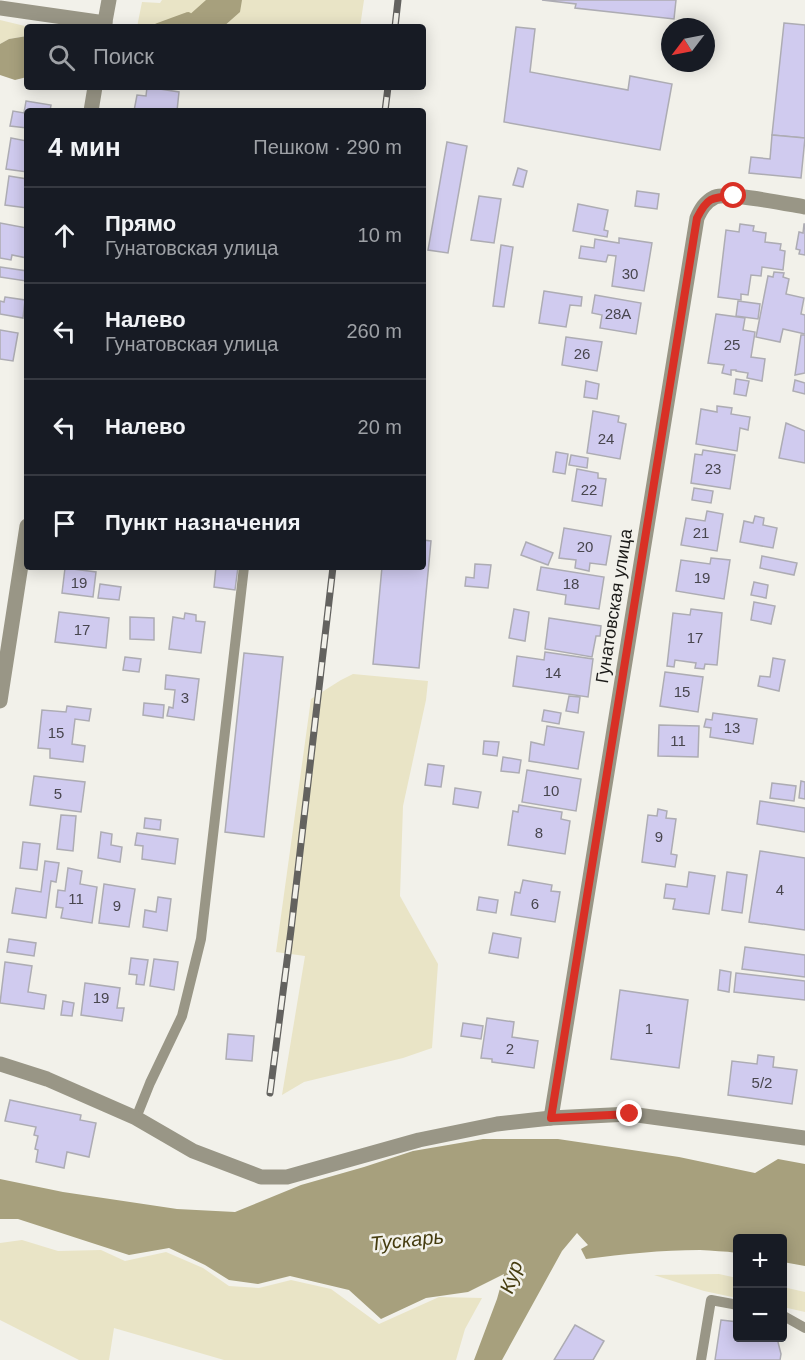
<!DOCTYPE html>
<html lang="ru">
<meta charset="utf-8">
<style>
:root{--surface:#171b24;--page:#242831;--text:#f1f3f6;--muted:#9ea1a6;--line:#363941}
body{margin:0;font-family:Helvetica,sans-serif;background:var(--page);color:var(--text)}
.controls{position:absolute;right:18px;bottom:18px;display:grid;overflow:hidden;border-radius:6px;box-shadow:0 3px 15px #0003}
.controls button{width:54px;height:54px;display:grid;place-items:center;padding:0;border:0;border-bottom:2px solid var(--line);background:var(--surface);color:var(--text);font:30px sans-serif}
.compass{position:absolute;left:661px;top:18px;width:54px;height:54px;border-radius:50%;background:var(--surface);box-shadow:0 3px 15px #0003;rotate:238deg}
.stop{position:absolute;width:18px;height:18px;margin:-14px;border:4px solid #d93025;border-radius:50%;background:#fff}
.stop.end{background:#d93025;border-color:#fff;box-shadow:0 2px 6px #0008}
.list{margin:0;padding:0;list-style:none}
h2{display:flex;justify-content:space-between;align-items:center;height:78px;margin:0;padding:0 24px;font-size:26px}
h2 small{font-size:20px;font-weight:400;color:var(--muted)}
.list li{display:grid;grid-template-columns:39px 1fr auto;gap:18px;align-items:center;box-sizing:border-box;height:96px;padding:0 24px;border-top:2px solid var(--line)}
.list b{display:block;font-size:22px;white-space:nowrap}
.list p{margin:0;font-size:20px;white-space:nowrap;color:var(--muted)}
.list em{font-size:20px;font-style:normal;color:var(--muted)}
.icon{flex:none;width:33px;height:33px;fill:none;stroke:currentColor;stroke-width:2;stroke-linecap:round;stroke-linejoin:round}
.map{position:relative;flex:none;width:805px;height:1360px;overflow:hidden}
.search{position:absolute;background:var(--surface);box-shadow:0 3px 15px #0003;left:24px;top:24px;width:402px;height:66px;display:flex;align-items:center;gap:15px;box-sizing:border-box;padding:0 21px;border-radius:6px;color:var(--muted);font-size:22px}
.panel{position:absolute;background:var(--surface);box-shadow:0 3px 15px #0003;left:24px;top:108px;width:402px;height:462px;border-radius:6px}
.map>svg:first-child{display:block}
</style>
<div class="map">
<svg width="805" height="1360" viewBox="0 0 805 1360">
<rect width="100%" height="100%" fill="#f2f1ea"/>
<g fill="#e9e4c6">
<path d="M162,0H364L360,27H137L142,2L160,3Z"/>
<path d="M0,20L29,27H27V36L9,39L0,44Z"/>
<path d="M353,674L428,681L426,700L403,806L400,896L438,964L432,1048L403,1058L304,1082L282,1095L305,956L276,952L311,699L341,680Z"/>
<path d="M22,1240L58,1251L101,1250L125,1261L166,1252L203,1268L229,1286L259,1288L291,1280L331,1289L379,1324L439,1297L482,1298L465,1329L456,1360H224L114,1328L109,1360H79L0,1320V1243Z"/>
<path d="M719,1274L737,1278V1298L704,1291L654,1275Z"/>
<path d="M783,1287L805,1292V1312L783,1307Z"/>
</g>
<g fill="#a7a07d">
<path d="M206,0H242L240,12L223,27H158L187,17Z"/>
<path d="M27,36V77L15,80L0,75V44L9,39Z"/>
<path d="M483,1139H558L679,1157L755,1173L778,1159L805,1164V1266L783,1262L782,1238H738L737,1253C725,1251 712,1251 700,1250C661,1250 624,1254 586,1259L581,1249L588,1245L577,1233L562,1251L502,1360H474L497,1299L504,1274L468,1292L426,1298L381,1319L349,1290L290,1276L258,1284L229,1280L205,1265L169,1248L129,1255L18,1219H0V1179L63,1192L177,1209L235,1212L301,1185L364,1167L413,1151Z"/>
</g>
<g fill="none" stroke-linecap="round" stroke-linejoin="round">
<path stroke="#a7a07d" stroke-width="8" d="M158,27L188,16"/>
</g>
<g fill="#d0cbef" stroke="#adacb3" stroke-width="1.5">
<path d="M542,0H676L674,19L575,8L576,4Z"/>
<path d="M784,23L805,25V138L772,135Z"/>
<path d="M516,27L535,29L530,72L628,90L630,76L672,84L660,150L504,122Z"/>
<path d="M147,87L179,92L177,111H134L137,95L146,96Z"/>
<path d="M26,101L51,105L50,111H27V128L10,126L13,111L24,113Z"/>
<path d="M772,135L805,138L801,178L749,173L751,157L770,159Z"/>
<path d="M11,138L27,141V172L6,169Z"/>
<path d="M447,142L467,146L448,253L428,250Z"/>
<path d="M518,168L527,171L523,187L513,185Z"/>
<path d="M9,176L27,179V208L5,205Z"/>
<path d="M637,191L659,194L657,209L635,206Z"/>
<path d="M479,196L501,199L494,243L471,240Z"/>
<path d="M578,204L608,210L604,230L608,231L607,237L573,231Z"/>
<path d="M0,223L27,228V258L12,255L11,260L0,258Z"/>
<path d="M740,224L754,226L753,231L766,233L765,242L781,244L780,250L785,251L783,270L762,267L761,276L751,275L748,295L741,294V300L718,297L726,230L739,232Z"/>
<path d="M804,224H805V255L799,254L800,250L796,249L799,232L803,233Z"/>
<path d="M619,238L652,243L644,291L612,286L616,256L608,255L606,262L579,258L581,246L594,248L595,239L619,243Z"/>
<path d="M501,245L513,247L504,307L493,306Z"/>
<path d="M0,267L27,271L26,281L0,277Z"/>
<path d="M774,272L784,273L783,277L789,279L786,294L804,298L801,314L805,315V334L783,329L780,342L756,337L768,276L773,277Z"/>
<path d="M544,291L582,297L581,306L570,305L566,327L539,323Z"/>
<path d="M595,295L641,303L636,334L600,328L602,315L592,313Z"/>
<path d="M5,297L25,300L23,318L0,314V301L4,302Z"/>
<path d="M738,301L760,304L758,319L736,316Z"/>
<path d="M716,314L745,318L743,330L755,332L751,357L765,359L762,381L747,378L748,373L736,371V370H731V375L722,373L724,365L708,363Z"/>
<path d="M0,330L18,333L13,361L0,359Z"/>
<path d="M801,335H805V373L795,375Z"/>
<path d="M566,337L602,342L597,371L562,365Z"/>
<path d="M736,379L749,381L746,396L734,394Z"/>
<path d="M795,380L805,383V394L793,391Z"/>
<path d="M586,381L599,384L597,399L584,397Z"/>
<path d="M717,406L732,408L731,414L750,417L748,430L740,428L737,451L696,444L701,409L717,412Z"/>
<path d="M593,411L619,416L618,422L626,424L620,459L587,453Z"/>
<path d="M786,423L805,431V463L779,458Z"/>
<path d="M703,450L735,455L730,489L691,483L695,454L702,455Z"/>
<path d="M556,452L568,454L565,474L553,472Z"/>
<path d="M571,455L588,458L587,468L569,465Z"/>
<path d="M577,469L598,473V478L606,479L602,506L572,501Z"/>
<path d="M694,488L713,491L711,503L692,500Z"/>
<path d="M707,511L723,514L717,551L681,545L686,518L705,521Z"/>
<path d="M755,516L764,518L763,525L777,528L773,548L740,542L744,521L753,523Z"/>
<path d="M564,528L611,536L606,565L590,563L589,571L575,568L576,560L559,558Z"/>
<path d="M423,540L431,541L419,668L373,664L382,567H423Z"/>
<path d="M526,542L553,553L548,565L521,555Z"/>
<path d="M762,556L797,563L794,575L760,568Z"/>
<path d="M711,558L730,560L724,599L676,591L681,560L710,564Z"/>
<path d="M475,564L491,565L488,588L465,586L466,577L474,578Z"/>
<path d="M216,567H238L235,590L214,587Z"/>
<path d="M541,567L604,577L599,609L565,604L566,595L537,590Z"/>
<path d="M65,568L96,572L93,597L62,593Z"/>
<path d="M754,582L768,585L766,598L751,595Z"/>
<path d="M100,584L121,587L119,600L98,598Z"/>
<path d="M754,602L775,606L771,624L751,620Z"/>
<path d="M514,609L529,612L525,641L509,638Z"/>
<path d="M691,609L722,613L717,665L705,664L704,669L695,668L696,663L675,660L674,667L667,666L673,613L690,615Z"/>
<path d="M59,612L109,618L106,648L55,642Z"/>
<path d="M185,613L196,615V621L205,622L201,653L169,649L173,617L184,619Z"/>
<path d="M130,617L154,618V640L130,639Z"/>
<path d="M549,618L601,626L600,636H596L592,657L545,649Z"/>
<path d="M545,652L593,659L588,697L513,686L517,656L544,660Z"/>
<path d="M244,653L283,657L264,837L225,832Z"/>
<path d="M125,657L141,659L139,672L123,670Z"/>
<path d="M773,658L785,660L779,691L758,686L760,676L770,677Z"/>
<path d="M665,672L703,677L698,712L660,706Z"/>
<path d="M166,675L199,679L194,720L167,716L169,707L173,708L175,690L165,689Z"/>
<path d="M569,696L580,697L578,713L566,711Z"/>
<path d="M144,703L164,705L163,718L143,715Z"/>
<path d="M67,706L91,709L89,721L75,719L72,744L85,746L83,762L50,758V749L38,748L42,710L66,712Z"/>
<path d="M544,710L561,713L559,724L542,721Z"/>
<path d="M713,713L757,719L753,744L710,737L711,728L704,727L706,719L712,720Z"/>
<path d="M659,725L699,726L698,757L658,756Z"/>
<path d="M547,726L584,732L578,769L529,761L531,742L544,745Z"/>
<path d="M484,741L499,742L497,756L483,754Z"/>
<path d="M503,757L521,760L519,773L501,771Z"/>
<path d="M428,764L444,766L441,787L425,785Z"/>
<path d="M527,770L581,779L576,811L522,802Z"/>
<path d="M34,776L85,782L81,812L30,805Z"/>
<path d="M801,781L805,782V799L799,798Z"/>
<path d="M772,783L796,786L794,801L770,798Z"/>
<path d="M455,788L481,792L478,808L453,804Z"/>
<path d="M760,801L805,808V832L757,824Z"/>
<path d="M519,805L562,812L561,819L570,821L565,854L508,845L513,811L518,812Z"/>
<path d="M658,809L667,811L666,818L676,819L671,854L677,855L675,867L642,862L648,815L657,816Z"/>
<path d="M61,815L76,816L73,851L57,849Z"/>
<path d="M145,818L161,820L160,830L144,828Z"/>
<path d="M101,832L112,834L111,845L122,847L120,862L98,858Z"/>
<path d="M137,833L178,839L175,864L142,859L143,846L135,845Z"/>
<path d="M23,842L40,844L37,870L20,868Z"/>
<path d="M760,851L805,858V930L749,922Z"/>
<path d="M45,861L59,863L56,882L51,881L46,918L12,913L16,888L41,892Z"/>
<path d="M68,868L82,871L80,884L97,887L92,923L61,918L63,908L56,907L58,890L65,891Z"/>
<path d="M689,872L715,876L709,914L673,909L675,899L664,898L666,884L687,887Z"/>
<path d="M727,872L747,875L742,913L722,910Z"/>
<path d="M523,880L552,885L551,891L560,892L555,922L511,915L515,892L520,893Z"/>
<path d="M104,884L135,889L129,927L99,923Z"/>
<path d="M158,897L171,899L167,931L143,927L145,910L156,912Z"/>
<path d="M479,897L498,900L496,913L477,910Z"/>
<path d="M493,933L521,938L518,958L489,953Z"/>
<path d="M9,939L36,943L34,956L7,952Z"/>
<path d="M745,947L805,955V977L742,969Z"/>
<path d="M131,958L148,960L144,985L136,984L137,975L129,974Z"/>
<path d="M154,959L178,962L174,990L150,986Z"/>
<path d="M5,962L32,966L28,992L46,995L44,1009L0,1003Z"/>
<path d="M720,970L731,972L729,992L718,990Z"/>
<path d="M736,973L805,981V1000L734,992Z"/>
<path d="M85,983L120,988L117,1008H124L122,1021L81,1015Z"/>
<path d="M620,990L688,1000L679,1068L611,1059Z"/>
<path d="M63,1001L74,1003L72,1016L61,1015Z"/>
<path d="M487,1018L514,1022L512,1037L538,1041L534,1068L492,1062V1059L481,1058Z"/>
<path d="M463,1023L483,1026L481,1039L461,1036Z"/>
<path d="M228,1034L254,1036L252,1061L226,1059Z"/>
<path d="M758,1055L774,1057L773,1067L797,1070L792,1104L728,1095L732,1061L757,1064Z"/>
<path d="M10,1100L81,1115L80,1120L96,1123L89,1157L67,1152L64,1168L36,1162L38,1150L35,1149L38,1136L34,1135L36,1127L5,1121Z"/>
<path d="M721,1320L738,1322V1338H777L781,1354L780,1360H715Z"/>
<path d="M575,1325L604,1341L593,1360H554Z"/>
</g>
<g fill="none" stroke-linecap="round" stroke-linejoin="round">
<g stroke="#999686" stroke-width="10">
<path d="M136,1118L150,1083L182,1016L201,939L244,567"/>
<path d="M782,1315L805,1328"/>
<path d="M701,1360L711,1300L738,1305"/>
</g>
<g stroke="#999686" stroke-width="15">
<path d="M0,8L105,23"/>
<path d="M104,27L109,0"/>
<path d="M91,111L95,87"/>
<path d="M0,701L27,526"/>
<path d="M551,1118L697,218C701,209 705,202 715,197C729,192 787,204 805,207"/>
</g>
<path stroke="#999686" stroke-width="15" d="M0,1064L47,1079L136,1118L193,1151L261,1177H287L419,1140L497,1124L551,1118L630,1114L805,1138"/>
<g stroke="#63625f" stroke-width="7">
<g id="rail">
<path d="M395,27L398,0"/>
<path d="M385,111L388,87"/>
<path d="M270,1093L291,930L333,567"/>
</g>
</g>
<use href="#rail" stroke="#f2f1ea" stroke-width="4.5" stroke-dasharray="14" stroke-linecap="butt"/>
</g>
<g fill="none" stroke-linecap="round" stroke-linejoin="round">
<path stroke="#d93025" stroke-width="8" d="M630,1114L551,1118L697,218C707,198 711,197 734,196"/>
</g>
<g text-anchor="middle" stroke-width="5" stroke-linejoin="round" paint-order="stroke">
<g font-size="15" fill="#48464e">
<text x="630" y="279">30</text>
<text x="618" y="319">28А</text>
<text x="732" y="350">25</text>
<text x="582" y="359">26</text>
<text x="606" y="444">24</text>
<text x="713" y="474">23</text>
<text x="589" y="495">22</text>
<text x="701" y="538">21</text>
<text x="585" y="552">20</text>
<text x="702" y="583">19</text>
<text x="79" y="588">19</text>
<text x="571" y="589">18</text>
<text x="82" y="635">17</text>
<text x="695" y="643">17</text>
<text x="553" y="678">14</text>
<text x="682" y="697">15</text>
<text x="185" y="703">3</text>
<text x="732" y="733">13</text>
<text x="56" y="738">15</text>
<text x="678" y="746">11</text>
<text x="551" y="796">10</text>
<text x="58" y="799">5</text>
<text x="539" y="838">8</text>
<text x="659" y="842">9</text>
<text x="780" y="895">4</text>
<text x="76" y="904">11</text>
<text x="535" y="909">6</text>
<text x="117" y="911">9</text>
<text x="101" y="1003">19</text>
<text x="649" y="1034">1</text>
<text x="510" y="1054">2</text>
<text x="762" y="1088">5/2</text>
</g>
<g font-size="18" fill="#1b1a18" stroke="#f2f1ea">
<text transform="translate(614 606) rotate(-81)" y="6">Гунатовская улица</text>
</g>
<g font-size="20" font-style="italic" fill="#453c0f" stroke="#f2f1ea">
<text transform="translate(407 1240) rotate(-6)" y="7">Тускарь</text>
<text transform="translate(511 1277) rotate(-71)" y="7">Кур</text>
</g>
</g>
</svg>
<div class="controls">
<button>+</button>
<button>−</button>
</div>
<svg class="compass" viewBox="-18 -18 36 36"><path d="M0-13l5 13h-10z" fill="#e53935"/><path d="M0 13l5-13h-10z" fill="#9ea1a6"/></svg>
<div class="stop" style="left:734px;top:196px"></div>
<div class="stop end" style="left:630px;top:1114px"></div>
<div class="search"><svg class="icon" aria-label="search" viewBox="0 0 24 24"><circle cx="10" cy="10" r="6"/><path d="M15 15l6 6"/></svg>Поиск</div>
<section class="panel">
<h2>4 мин<small>Пешком · 290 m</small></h2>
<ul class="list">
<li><svg class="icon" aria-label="ahead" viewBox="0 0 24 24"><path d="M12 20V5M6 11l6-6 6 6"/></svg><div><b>Прямо</b><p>Гунатовская улица</p></div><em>10 m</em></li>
<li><svg class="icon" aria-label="left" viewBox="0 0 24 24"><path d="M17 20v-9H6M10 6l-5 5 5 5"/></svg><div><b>Налево</b><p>Гунатовская улица</p></div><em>260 m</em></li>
<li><svg class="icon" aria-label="left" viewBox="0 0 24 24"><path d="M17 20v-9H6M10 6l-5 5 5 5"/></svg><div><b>Налево</b></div><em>20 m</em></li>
<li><svg class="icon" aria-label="arrive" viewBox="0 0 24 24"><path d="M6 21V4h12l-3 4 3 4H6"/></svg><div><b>Пункт назначения</b></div></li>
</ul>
</section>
</div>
